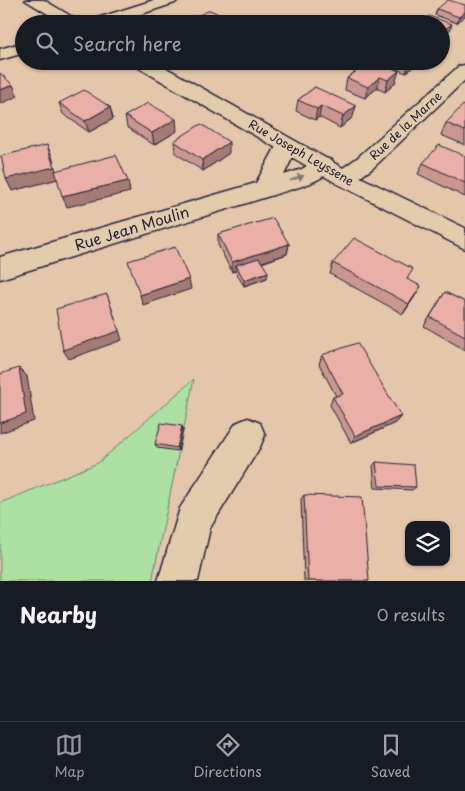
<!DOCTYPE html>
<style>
:root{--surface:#171b24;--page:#20242c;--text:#f1f3f6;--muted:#9ea1a6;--line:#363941;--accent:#9495a2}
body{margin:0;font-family:"Playpen Sans",sans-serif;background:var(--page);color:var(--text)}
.controls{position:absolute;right:15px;bottom:15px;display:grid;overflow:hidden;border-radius:10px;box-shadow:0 1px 4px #0004}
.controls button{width:45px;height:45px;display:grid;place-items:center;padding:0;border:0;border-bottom:1px solid var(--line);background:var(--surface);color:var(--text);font:25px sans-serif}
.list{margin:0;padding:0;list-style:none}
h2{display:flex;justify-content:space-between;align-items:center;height:65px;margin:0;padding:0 20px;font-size:21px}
h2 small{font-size:16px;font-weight:400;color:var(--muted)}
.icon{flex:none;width:28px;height:28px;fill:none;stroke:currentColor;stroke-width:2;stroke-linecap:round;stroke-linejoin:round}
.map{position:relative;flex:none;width:465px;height:581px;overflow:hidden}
.search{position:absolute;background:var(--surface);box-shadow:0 1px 4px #0004;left:15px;right:15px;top:15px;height:55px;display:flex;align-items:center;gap:12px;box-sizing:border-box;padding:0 18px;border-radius:28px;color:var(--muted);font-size:19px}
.sheet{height:140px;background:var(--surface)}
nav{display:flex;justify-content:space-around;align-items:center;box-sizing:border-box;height:70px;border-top:1px solid var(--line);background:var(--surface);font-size:14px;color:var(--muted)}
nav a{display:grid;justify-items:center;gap:2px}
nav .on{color:var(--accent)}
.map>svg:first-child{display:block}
</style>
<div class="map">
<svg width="465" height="581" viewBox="0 0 465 581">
<rect width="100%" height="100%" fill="#e4c6ab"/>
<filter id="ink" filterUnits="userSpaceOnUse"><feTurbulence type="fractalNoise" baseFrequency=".02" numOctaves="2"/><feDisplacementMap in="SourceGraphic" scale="10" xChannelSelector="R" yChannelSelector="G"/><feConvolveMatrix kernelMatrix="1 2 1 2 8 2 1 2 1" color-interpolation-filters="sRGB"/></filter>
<g filter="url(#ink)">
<path fill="#ace1a3" stroke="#67826f" d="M194,379L152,581H0V503L98,463Z"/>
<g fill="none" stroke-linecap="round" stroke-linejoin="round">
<g stroke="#22223b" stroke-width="3">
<g id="street">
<path d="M154,0H178L175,3L111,24H86L88,21Z"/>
<path d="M24,42V53L0,60V49Z"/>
<path d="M465,65V80L373,168L352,183L344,186L336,183L333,178L336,173L357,158L459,66Z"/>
<path d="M287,139L295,141L298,146L284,175L302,169L316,160L324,158L332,160L335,165C324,183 293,188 273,195L0,279V257L256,183L279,141Z"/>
<path d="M248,418L260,423L265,435L260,447L210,528L198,581H158L180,508L236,423Z"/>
</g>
</g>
<g stroke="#22223b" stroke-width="3">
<g id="secondary">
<path d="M25,0H44L84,24H64Z"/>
<path d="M131,61H154L352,173L465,228V249L336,183L134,65Z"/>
</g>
</g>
<use href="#street" fill="#e2ccac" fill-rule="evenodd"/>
<use href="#secondary" fill="#e2ccac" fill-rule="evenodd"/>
</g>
<g fill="#c99790" stroke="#22223b">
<path d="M465,5L457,23L435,15L437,9Z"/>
<path d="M370,61L395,83L385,92L377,88L365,98L345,90L347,78Z"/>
<path d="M377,61H420L406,73Z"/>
<path d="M315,87L353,117L340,128L319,117L315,120L296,111L298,100Z"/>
<path d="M59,103L110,107L113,119L89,132L63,114Z"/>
<path d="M465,106V145L441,135L446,123Z"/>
<path d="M125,116L177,131L154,145L127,127Z"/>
<path d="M174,141L229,153L203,171L175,153Z"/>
<path d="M465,156V197L418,174L423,163Z"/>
<path d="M218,234L289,244L287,254L262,263L267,278L244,286L235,271L232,272L218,245Z"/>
<path d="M333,263L408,279L415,296L403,314L330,274Z"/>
<path d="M445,292L465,302V350L424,326Z"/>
<path d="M322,355L401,416L395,423L351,443L330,405L333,397L336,396L319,364Z"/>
<path d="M183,430L178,451L157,448L155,444Z"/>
<path d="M376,462L416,487L412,490L375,488L373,466Z"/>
<path d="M304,495L369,581H304L301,499Z"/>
</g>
<g fill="#a47b75" stroke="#22223b">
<path d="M465,12V16L457,23L459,17Z"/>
<path d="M452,24L450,30L441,37V32Z"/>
<path d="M411,61H420L406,73L410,62Z"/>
<path d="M399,71L395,83L385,92L388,80Z"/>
<path d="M380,77L377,88L365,98L368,87Z"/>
<path d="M13,85L18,96L0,104V90Z"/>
<path d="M321,106L319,117L315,120L317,109Z"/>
<path d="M356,106L353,117L340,128L343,116Z"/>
<path d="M110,107L113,119L89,132L85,121Z"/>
<path d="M176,119L177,131L154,145L152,133Z"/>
<path d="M229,142V153L203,171L202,160Z"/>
<path d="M47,145L52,156L58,179L12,191L6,179Z"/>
<path d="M128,181L130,192L67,207L62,196Z"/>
<path d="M289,244L287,254L238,270L236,265L235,271L232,272V262Z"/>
<path d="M268,272L267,278L244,286V280Z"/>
<path d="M189,279L191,289L143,305L140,295Z"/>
<path d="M421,286L415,296L403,314L409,304Z"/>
<path d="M107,294L122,340L69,359L63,350Z"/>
<path d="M19,368L27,376L34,421L0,433V423Z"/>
<path d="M401,416L395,423L351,443L355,436Z"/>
<path d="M182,426L183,430L178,451L177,448Z"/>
</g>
<g fill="#eab0a7" stroke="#22223b">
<path d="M448,0L465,5V12L459,17L437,9Z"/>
<path d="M210,10L235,22L232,24H183L181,23Z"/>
<path d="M429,16L452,24L441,32V24H418Z"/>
<path d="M370,61H374L399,71L388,80L380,77L368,87L347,78Z"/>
<path d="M0,73L13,85L0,90Z"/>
<path d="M315,87L356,106L343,116L321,106L317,109L298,100Z"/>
<path d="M84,90L110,107L85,121L59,103Z"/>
<path d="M148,103L176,119L152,133L125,116Z"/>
<path d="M463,105L465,106V131L446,123Z"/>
<path d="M201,124L229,142L202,160L174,141Z"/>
<path d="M47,145L54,167L6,179L1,156Z"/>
<path d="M439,145L465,156V183L423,163Z"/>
<path d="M116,155L128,181L62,196L55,171Z"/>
<path d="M273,218L289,244L232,262L218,234Z"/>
<path d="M354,238L413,269L407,279L421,286L409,304L333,263Z"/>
<path d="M175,247L189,279L140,295L128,261Z"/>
<path d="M259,258L268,272L244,280L236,265Z"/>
<path d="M445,292L465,302V336L430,317Z"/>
<path d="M107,294L119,331L63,350L56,309Z"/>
<path d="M357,343L401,416L355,436L333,397L343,394L322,355Z"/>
<path d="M19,368L26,414L0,423V374Z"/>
<path d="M161,423L182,426L177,448L155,444Z"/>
<path d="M376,462L414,465L416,487L379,486Z"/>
<path d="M304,495L362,497L369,581H308Z"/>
</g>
<defs><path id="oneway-solid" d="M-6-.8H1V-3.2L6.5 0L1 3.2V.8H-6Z" transform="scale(1.25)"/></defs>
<use fill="#827774" href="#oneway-solid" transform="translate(297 178) rotate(-20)"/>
</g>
<g text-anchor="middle" stroke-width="4" stroke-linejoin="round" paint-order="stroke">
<g font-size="12" fill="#22223b" stroke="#e2ccac">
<text transform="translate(406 126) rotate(-43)" y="4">Rue de la Marne</text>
<text transform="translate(301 153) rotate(30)" y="4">Rue Joseph Leyssene</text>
</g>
<g font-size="15" fill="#22223b" stroke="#e2ccac">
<text transform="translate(132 229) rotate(-17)" y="5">Rue Jean Moulin</text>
</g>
</g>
</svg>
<div class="controls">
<button><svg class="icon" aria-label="layers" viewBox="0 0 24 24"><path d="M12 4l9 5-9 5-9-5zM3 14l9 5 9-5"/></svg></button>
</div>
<div class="search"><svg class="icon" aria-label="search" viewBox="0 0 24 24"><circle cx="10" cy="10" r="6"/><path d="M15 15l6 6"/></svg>Search here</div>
</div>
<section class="sheet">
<h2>Nearby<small>0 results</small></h2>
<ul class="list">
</ul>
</section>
<nav>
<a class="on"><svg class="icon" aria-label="map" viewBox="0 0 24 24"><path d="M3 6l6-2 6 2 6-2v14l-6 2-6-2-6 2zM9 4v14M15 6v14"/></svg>Map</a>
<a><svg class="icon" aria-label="directions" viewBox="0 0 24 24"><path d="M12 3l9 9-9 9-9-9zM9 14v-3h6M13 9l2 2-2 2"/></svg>Directions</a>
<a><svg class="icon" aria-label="saved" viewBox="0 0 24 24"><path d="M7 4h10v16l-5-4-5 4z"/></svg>Saved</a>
</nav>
